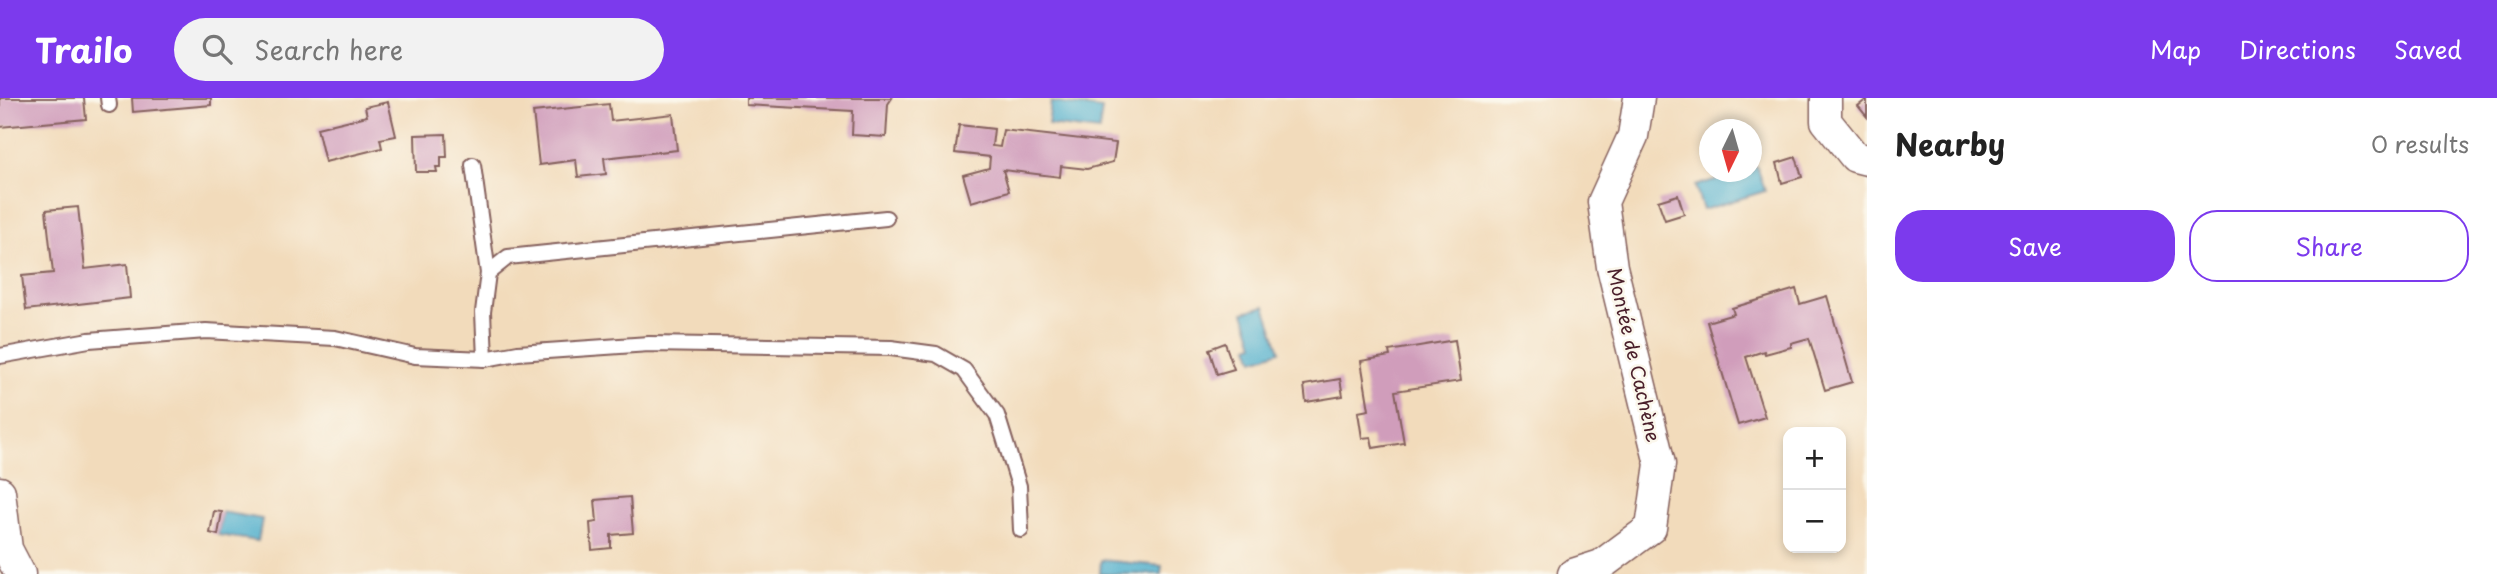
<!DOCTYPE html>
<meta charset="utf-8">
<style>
:root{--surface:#fff;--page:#f2f2f2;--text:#222;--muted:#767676;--line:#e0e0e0;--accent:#7c3aed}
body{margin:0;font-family:"Playpen Sans",sans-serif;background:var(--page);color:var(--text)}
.controls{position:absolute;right:21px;bottom:21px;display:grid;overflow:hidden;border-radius:14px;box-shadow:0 4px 10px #0003}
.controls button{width:63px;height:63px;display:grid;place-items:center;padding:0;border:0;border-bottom:2px solid var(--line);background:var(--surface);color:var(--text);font:35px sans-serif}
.compass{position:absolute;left:1699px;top:21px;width:63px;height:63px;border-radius:50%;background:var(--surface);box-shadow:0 4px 10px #0003;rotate:185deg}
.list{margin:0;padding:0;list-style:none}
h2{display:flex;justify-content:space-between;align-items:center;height:91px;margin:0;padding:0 28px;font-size:30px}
h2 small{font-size:23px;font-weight:400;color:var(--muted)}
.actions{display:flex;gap:14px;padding:21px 28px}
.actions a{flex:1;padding:16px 0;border:2px solid var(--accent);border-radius:28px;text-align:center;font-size:24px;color:var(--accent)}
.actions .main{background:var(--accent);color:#fff}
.icon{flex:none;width:38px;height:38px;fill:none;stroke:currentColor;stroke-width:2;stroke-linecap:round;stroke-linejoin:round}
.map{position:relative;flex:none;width:1867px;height:476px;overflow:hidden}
header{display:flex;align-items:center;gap:42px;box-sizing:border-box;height:98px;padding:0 35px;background:var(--accent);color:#fff}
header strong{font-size:33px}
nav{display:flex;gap:38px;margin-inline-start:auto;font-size:24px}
.search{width:490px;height:63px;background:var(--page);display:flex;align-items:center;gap:18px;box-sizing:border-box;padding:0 24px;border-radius:38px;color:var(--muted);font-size:26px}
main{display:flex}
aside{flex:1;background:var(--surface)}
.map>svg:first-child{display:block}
</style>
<header>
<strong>Trailo</strong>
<div class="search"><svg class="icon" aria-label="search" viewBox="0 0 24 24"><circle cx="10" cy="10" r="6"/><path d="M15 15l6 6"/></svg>Search here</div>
<nav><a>Map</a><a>Directions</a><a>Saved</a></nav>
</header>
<main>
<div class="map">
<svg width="1867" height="476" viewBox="0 0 1867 476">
<rect width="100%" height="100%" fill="#fbf7ec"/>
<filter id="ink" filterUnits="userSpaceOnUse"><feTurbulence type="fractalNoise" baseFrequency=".0143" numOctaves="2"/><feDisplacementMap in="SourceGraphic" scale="14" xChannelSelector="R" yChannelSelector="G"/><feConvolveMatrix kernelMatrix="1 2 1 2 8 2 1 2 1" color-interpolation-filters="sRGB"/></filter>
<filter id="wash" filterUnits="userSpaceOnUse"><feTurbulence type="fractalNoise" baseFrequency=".00686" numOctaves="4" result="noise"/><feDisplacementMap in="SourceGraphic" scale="28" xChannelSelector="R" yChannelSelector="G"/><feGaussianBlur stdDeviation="1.57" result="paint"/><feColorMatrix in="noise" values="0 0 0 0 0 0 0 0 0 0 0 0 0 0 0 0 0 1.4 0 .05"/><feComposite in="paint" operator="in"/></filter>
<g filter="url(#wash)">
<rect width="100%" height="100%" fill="#f2dbbb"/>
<g fill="#4daecc" stroke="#4c667c" stroke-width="2">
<path d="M1051,4L1102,11L1099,33L1048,27Z"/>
<path d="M1757,68L1765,93L1703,112L1695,88L1740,74H1752V70Z"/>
<path d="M1265,208L1280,253L1254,262L1249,248L1254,246L1244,214Z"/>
<path d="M222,414L262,421L258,443L218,437Z"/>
<path d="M1101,462L1162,468L1161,476H1100Z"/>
</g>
<g id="blocks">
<g fill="#d09dbb">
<path d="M0,0H84L86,21L0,29Z"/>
<path d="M132,0H211V7L133,14Z"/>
<path d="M746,0H892L888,6L886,39L852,37L853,13L746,7Z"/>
<path d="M1867,1V19L1858,8Z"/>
<path d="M388,4L396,38L380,41L382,50L325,64L317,30L367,18L365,9Z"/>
<path d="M609,6L611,23L673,16L677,52L604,60L606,76L578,79L576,62L539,67L533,14Z"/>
<path d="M959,27L994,31L992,48L1000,49L1003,32L1116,45L1113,64L1087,71L1061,68L1060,79L1003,72L1009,93L971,104L963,77L989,70L990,59L955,55Z"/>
<path d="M446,36L447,59H441V69H436L437,74H416L415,37Z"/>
<path d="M1796,59L1802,79L1782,85L1777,65Z"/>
<path d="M1678,97L1684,116L1665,122L1658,103Z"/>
<path d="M78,109L85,171L127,166L130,200L26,212L22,178L53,175L46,112Z"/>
<path d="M1796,191L1800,206L1827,198L1852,284L1825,292L1809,240L1791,245V249L1765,256L1764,253L1746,259L1765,319L1738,327L1707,224L1734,216L1732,210Z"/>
<path d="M1455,242L1461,283L1395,293L1404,345L1373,350L1371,339L1362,340L1358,314L1369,312L1361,263L1390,258L1389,253Z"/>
<path d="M1225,245L1234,271L1217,276L1209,251Z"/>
<path d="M1340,281L1343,298L1306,304L1304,287Z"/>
<path d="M630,399L633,435L611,437V450L592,452L590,425L597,424L595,402Z"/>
<path d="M214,413L222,414L218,437L210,435Z"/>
</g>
</g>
</g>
<g filter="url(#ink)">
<use href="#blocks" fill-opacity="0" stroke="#85615d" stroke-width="2"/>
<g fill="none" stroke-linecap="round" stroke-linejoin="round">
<g stroke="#85615d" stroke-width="18">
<g id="lane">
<path d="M108,0L109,7"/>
<path d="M473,67L488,175"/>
<path d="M0,258L89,242L206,233L335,240L415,258L485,261L483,214L488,175L508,159L886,120"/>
<path d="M485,261L518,255L649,246L891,250L936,256L964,272L997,317L1019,388L1021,432"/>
</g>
</g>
<g stroke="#85615d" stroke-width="33">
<g id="street">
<path d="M1826,0V23L1855,59L1867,62"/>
<path d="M0,394L7,451L20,476"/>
<path d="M1573,476L1601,467L1651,430L1660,366L1612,169L1603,104L1633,38L1639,0"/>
</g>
</g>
<use href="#lane" stroke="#fff" stroke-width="14"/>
<use href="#street" stroke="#fff" stroke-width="30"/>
</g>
</g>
<g text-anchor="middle" stroke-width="5" stroke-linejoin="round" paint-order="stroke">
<g font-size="19" fill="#4a1f2b" stroke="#fbf7ec">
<text transform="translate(1634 257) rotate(77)" y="7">Montée de Cachène</text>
</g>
</g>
</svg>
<div class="controls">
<button>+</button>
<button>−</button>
</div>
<svg class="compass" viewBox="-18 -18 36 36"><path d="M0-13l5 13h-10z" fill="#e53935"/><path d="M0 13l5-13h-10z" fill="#767676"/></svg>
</div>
<aside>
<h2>Nearby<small>0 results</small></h2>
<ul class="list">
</ul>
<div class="actions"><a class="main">Save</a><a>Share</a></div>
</aside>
</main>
